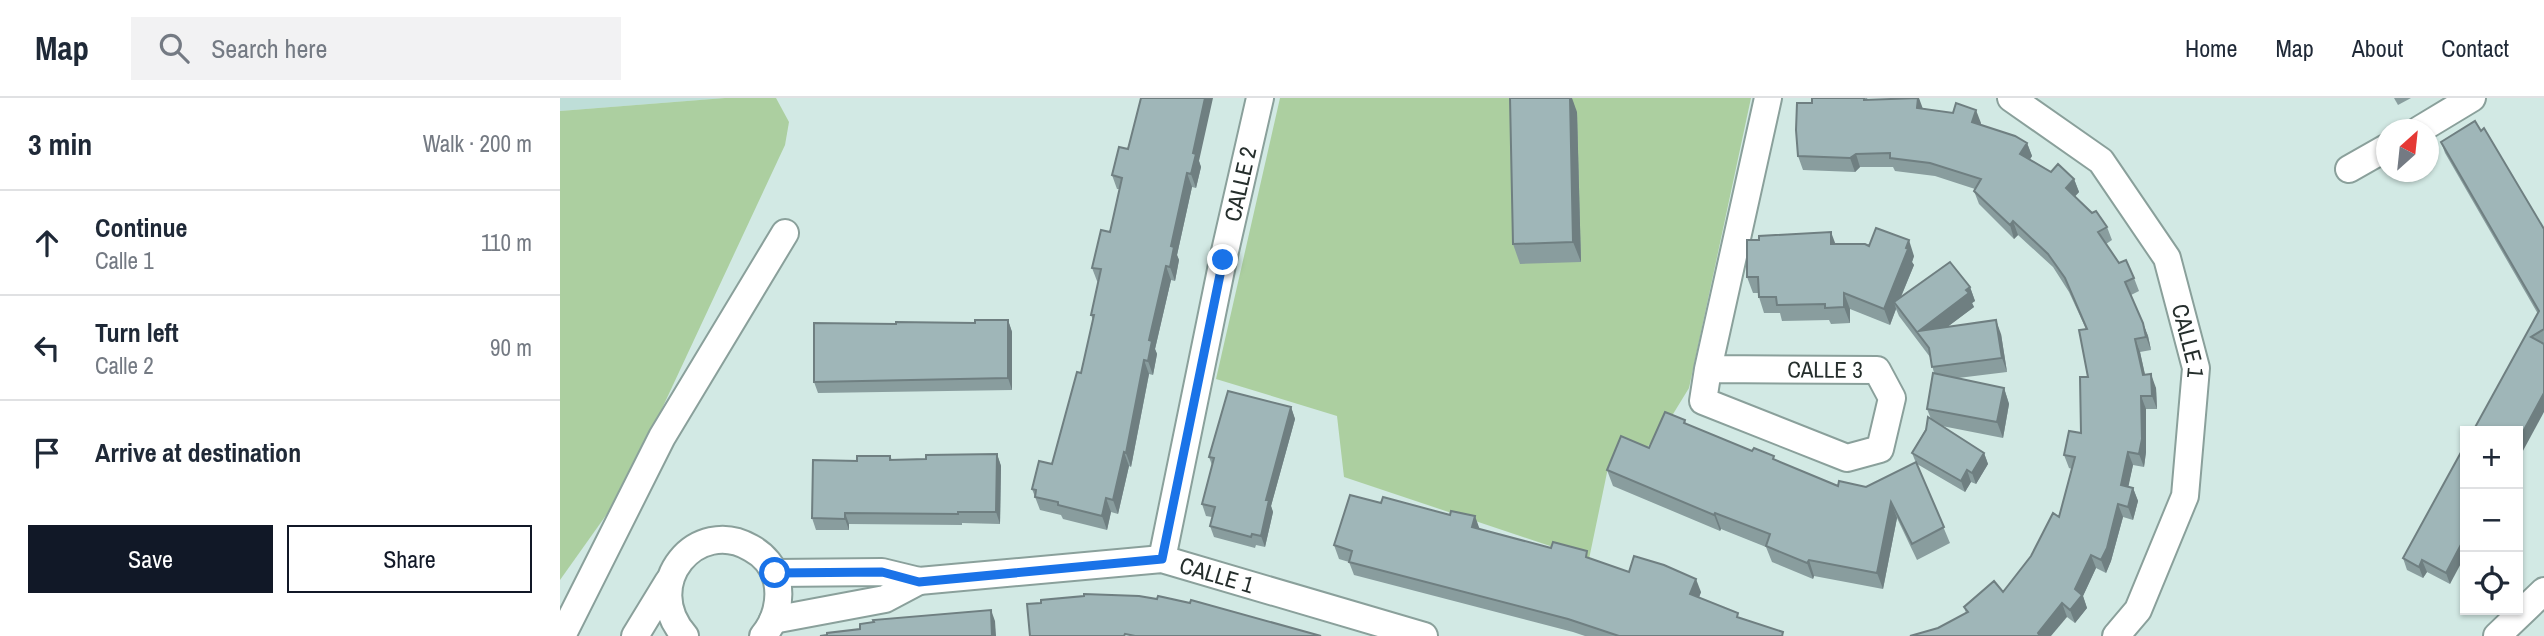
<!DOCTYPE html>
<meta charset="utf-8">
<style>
:root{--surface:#fff;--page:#f2f2f3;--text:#1f2937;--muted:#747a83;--line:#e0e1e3;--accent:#111827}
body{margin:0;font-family:"Archivo Narrow",sans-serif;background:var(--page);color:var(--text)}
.controls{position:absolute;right:21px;bottom:21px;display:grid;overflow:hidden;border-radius:0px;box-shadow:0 2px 5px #0004}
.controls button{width:63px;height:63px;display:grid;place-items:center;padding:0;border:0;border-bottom:2px solid var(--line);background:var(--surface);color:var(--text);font:35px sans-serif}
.compass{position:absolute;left:1816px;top:21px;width:63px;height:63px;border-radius:50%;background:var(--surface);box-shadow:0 2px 5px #0004;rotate:27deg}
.stop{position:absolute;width:21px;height:21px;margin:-16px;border:5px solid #1a73e8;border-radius:50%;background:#fff}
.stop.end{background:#1a73e8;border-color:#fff;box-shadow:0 2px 7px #0008}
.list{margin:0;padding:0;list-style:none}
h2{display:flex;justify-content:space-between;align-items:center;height:91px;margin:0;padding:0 28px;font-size:30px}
h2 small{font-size:23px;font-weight:400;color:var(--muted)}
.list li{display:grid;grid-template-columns:46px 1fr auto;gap:21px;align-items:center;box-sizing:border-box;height:105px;padding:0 28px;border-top:2px solid var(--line)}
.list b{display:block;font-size:26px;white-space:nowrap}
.list p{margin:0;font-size:23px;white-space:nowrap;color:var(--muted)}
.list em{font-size:23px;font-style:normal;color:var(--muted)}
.actions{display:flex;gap:14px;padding:21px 28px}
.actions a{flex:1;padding:16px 0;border:2px solid var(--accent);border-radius:0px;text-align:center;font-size:24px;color:var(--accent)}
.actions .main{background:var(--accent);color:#fff}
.icon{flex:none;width:38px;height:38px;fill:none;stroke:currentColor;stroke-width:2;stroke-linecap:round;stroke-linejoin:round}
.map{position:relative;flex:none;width:1984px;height:538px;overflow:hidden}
header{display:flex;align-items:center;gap:42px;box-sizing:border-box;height:98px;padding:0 35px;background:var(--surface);border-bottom:2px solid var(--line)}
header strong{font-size:33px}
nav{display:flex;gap:38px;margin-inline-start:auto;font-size:24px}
.search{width:490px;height:63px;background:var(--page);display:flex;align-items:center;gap:18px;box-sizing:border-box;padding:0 24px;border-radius:0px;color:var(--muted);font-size:26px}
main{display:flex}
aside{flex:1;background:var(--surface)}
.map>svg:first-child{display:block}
</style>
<header>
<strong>Map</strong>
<div class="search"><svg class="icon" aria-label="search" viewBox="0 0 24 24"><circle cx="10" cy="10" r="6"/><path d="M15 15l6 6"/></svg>Search here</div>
<nav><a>Home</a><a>Map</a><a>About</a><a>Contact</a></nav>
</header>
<main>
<aside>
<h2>3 min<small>Walk · 200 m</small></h2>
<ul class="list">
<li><svg class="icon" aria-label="ahead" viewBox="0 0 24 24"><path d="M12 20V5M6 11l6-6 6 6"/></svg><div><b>Continue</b><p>Calle 1</p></div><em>110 m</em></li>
<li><svg class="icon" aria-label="left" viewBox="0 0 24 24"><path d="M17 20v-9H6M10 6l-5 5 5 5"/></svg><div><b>Turn left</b><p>Calle 2</p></div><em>90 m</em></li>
<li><svg class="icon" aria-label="arrive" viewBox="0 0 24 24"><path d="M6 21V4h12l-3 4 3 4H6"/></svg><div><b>Arrive at destination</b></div></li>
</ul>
<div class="actions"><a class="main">Save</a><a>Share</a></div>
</aside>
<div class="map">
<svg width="1984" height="538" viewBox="0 0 1984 538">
<rect width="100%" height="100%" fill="#d2e9e4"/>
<path fill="#beded8" d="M0,0H165L0,13Z"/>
<g fill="#accfa0">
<path d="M165,0H216L229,24L225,47L64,392L0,482V13Z"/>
<path d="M720,0H1191L1129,290L1110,321L1085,352L1049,365L1029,461L784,379L777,318L656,281Z"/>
</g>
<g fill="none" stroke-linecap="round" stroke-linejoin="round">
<g stroke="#8aa09b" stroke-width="30">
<g id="minor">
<path id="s1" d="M1451,0L1541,63L1607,160L1636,270L1625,398L1578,512L1556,538"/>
<path d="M1859,32L1912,0"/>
<path d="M1789,71L1826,50"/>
<path id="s2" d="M1148,271L1317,272L1332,300L1320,351L1287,360L1143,303L1148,271L1208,0"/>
<path id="s3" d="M602,461L663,162L700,0"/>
<path id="s4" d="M215,475L322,474L359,483L602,461L864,538"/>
<path d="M213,522L325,501L359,483"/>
<path d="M2,538L102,339L225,135"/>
<path d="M75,538L108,484"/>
<path d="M125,538C79,486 137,418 191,450C204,457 214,469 217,483C221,502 216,523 203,538"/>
<path d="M1937,538L1984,493"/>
</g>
</g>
<use href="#minor" stroke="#fff" stroke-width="26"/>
</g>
<g fill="#899d9e">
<path d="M1252,0H1307L1308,2L1363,10L1421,25L1420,27L1467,45L1472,58L1470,61L1491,74L1514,81L1519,94L1515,98L1547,129L1552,142L1546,146L1559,165L1574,180L1579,193L1571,197L1588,238L1591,252L1580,254L1585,277L1596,290L1597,311H1586V354L1584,369L1573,367L1568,388L1573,390L1578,403L1573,422L1563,419L1551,463L1546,475L1536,470L1523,498L1527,510L1515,525L1507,519L1378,530L1406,515L1404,509L1443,494L1471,458L1499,419L1512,371L1509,370L1504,357L1521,335L1528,279L1526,231L1509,194L1493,169L1458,137L1454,141L1419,106L1414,93L1415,91L1375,78L1335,73L1333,69H1300L1295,74L1243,72L1238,58L1252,5Z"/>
<path d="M1834,0H1851L1838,7Z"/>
<path d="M1017,14L1021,164L960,166L953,146Z"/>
<path d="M1881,44L1984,131V245L1913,333L1978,216L1885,55Z"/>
<path d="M568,51L639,63L641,69L636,90L632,89L617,157L619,162L615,183L611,182L595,251L597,256L593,277L589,276L571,369L569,368L558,416L551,414L547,432L503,421L501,417L480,412L472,391L492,366L521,275L533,222L531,217L538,184L537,183L532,170L550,134L560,91H557L552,77Z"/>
<path d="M1275,146L1309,148L1354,158L1352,164L1354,167L1341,199L1410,189L1415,203L1412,205L1414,209L1387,229L1441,236L1447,274L1398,280L1444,290L1449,306L1443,340L1382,328L1424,355L1428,366L1416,386L1411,384L1405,394L1357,366L1390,445L1357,462L1337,420L1323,491L1254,478L1253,481L1212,464L1206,449L1161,431L1160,433L1053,388L1047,372L1089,350L1125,322L1126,327L1215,362L1278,388L1306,389L1356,365L1352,355L1371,321L1367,311L1374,275L1370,259L1339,218L1336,211L1330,227L1290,211V225L1271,226L1269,222L1222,223L1220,215H1204L1199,199V195H1193L1187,179Z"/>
<path d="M448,222L452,234V292L258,295L254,284L336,226L415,225Z"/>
<path d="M731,309L735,321L711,408L713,414L705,449L696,447L695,450L654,439L650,428L652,419L646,418L642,406L652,367L649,359Z"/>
<path d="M1905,347L1890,486L1867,474L1863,480L1847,472L1843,460Z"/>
<path d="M437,356L441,368L440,426L402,425V427L289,426V432H256L252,420L297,363L330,358L332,362L366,361Z"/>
<path d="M821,405L1030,461L1069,474L1141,494L1139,500L1180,520L1224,538H1025L1013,534L794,477L789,464L779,461L774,447Z"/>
</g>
<g fill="#6f7f81">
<path d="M645,0H653L639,63L641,69L636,90L631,76L633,55Z"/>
<path d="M1010,0H1012L1017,14L1021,164L1013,144Z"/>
<path d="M1358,0H1359L1363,11L1357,10Z"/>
<path d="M1416,12L1421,25L1417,38L1412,24Z"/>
<path d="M1467,45L1472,58L1465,69L1460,56Z"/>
<path d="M1296,56L1300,69L1295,74L1290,60Z"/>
<path d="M627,75L632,89L617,157L619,162L615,183L610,169L611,148Z"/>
<path d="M1514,81L1519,94L1511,103L1506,90Z"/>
<path d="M1453,123L1458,137L1454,141L1450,127Z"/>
<path d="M1271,134L1277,150L1271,146Z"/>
<path d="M1349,142L1354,158L1352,164L1354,167L1337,208L1334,204L1336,211L1330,227L1324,211Z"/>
<path d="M606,168L611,182L595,251L597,256L593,277L588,263L589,242Z"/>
<path d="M1410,189L1415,203L1412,205L1414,209L1366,245L1359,233Z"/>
<path d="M1284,195L1290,211V225L1284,209Z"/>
<path d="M448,222L452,234V292L448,280Z"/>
<path d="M1436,222L1441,236L1447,274L1442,260Z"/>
<path d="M1583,225L1588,238L1591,252L1586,239Z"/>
<path d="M1575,241L1580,254L1588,290L1583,277Z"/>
<path d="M584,262L589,276L571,369L566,355Z"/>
<path d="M1591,276L1596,290L1597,311L1592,298Z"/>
<path d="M1444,290L1449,306L1443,340L1437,324Z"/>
<path d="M1984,295V314L1958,362V343Z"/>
<path d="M1581,298L1586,311V354L1584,369L1579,356Z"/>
<path d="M731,309L735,321L711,408L713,414L705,449L701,438L706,402Z"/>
<path d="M564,354L569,368L558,416L553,402Z"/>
<path d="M1568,354L1573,367L1566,400L1561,387Z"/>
<path d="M1424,355L1428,366L1416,386L1412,375Z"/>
<path d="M437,356L441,368L440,426L436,414Z"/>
<path d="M1407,372L1411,384L1405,394L1401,383Z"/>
<path d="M1573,390L1578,403L1573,422L1568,409Z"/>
<path d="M546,400L551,414L547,432L542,418Z"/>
<path d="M1331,404L1337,420L1323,491L1317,475Z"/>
<path d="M1558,406L1563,419L1551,463L1546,475L1541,462Z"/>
<path d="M285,415L289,426V432L285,421Z"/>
<path d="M1155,415L1161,431L1160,433L1154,417Z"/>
<path d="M915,418L920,432L912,429Z"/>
<path d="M1905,439V458L1890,486L1886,475Z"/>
<path d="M1531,457L1536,470L1523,498L1527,510L1515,525L1510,512L1515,491Z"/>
<path d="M1249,462L1254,478L1253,481L1247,465Z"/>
<path d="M1862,462L1867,474L1863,480L1859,469Z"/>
<path d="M1136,481L1141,494L1135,509L1130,496Z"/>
<path d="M1502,505L1507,519L1491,538H1479L1478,535Z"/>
<path d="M431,512L435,523L436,538H432Z"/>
</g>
<g fill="#9fb6b8" stroke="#6f7f81" stroke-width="2">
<path d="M581,0H645L633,55L636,56L631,76L627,75L611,148L614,149L610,169L606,168L589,242L592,243L588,263L584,262L566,355L564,354L553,402L546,400L542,418L498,407V404L475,399L476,392L472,391L479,363L492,366L517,274L521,275L534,217H531L541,171L532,170L541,132L550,134L562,80L552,77L559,49L568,51Z"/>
<path d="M950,0H1010L1013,144L953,146Z"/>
<path d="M1252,0H1304V2L1358,0L1357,10L1393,15L1396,5L1416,12L1412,24L1455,38L1467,45L1460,56L1491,74L1498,66L1514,81L1506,90L1532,115L1536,113L1547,129L1538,134L1559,165L1566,162L1574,180L1565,184L1583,225L1586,239L1575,241L1583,277L1591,276L1592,298H1581L1582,341L1579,356L1568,354L1561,387L1573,390L1568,409L1558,406L1547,450L1541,462L1531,457L1515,491L1522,497L1510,512L1502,505L1478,535L1480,538H1350L1378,530L1408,514L1404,509L1434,483L1443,494L1471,458L1493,415L1499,419L1515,359L1504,357L1509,333L1521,335L1520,279H1528L1519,232L1527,231L1505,180L1488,156L1453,123L1450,127L1414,93L1421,81L1370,65L1330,60V55L1296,56L1290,60L1238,58L1236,32L1237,5H1252Z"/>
<path d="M1915,23L1921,33L1924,30L1984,131V231L1971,239L1984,246V295L1958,343V333H1913L1979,213L1881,44Z"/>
<path d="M1316,130L1349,142L1346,150L1348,151L1324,211L1284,195V209L1265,210V206L1217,207L1216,199H1199L1198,179H1187V142H1199V138L1271,134V146H1305L1309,148Z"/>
<path d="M1390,164L1410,189L1406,192L1409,195L1359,233L1436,222L1442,260L1372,269L1369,250L1334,204Z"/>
<path d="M415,222H448V280L254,284V225L336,226V224L415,225Z"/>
<path d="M1373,275L1444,290L1437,324L1367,311Z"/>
<path d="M668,293L731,309L706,402H709L701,438L692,436L691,439L650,428L655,409L642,406L654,360L649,359Z"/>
<path d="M1105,314L1125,322L1124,325L1192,353L1194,350L1214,358L1213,361L1278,388L1279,383L1306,389L1356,364L1384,429L1352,446L1331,404L1317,475L1249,462L1247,465L1206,448L1210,436L1155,415L1154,417L1047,372L1061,338L1089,350Z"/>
<path d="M1368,319L1424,355L1412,375L1407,372L1401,383L1352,355L1366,332Z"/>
<path d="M1905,347V439L1886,475L1862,462L1859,469L1843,460Z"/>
<path d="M437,356L436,414H398V416L285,415V421L252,420L253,362L297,363V358H330V362L366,361V357Z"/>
<path d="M790,397L821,405L823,399L890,417L891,413L915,418L912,429L991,450L993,444L1027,453L1026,459L1069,474L1074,458L1104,467L1136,481L1130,496L1178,515L1177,519L1223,534L1222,538H1059L1008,521L789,464L792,453L774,447Z"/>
<path d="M524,496L579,498L597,501L598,498L630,505L631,502L761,538H575L565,536L564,538H470L467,506L481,505V502L524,498Z"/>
<path d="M431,512L432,538H260L267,537V535L300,531V526L314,524L313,522Z"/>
</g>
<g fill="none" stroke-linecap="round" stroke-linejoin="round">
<path stroke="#1a73e8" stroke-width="9" d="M215,475L322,474L359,484L602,461L663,162"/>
</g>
<g text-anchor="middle" stroke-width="7" stroke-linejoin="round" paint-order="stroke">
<g font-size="23" fill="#252e2c" stroke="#d2e9e4">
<text dy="8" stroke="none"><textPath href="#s3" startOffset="383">CALLE 2</textPath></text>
<text dy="8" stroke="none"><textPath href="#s1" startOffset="313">CALLE 1</textPath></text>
<text dy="8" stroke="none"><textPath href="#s2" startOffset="117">CALLE 3</textPath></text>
<text dy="8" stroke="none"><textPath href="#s4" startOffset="446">CALLE 1</textPath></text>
</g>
</g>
</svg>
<div class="controls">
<button>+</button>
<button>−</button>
<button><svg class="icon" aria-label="locate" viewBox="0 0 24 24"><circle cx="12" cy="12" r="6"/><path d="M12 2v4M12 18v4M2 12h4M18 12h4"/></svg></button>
</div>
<svg class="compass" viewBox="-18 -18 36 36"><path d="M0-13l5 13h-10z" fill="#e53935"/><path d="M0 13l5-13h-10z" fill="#747a83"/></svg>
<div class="stop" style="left:215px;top:475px"></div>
<div class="stop end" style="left:663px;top:162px"></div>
</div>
</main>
